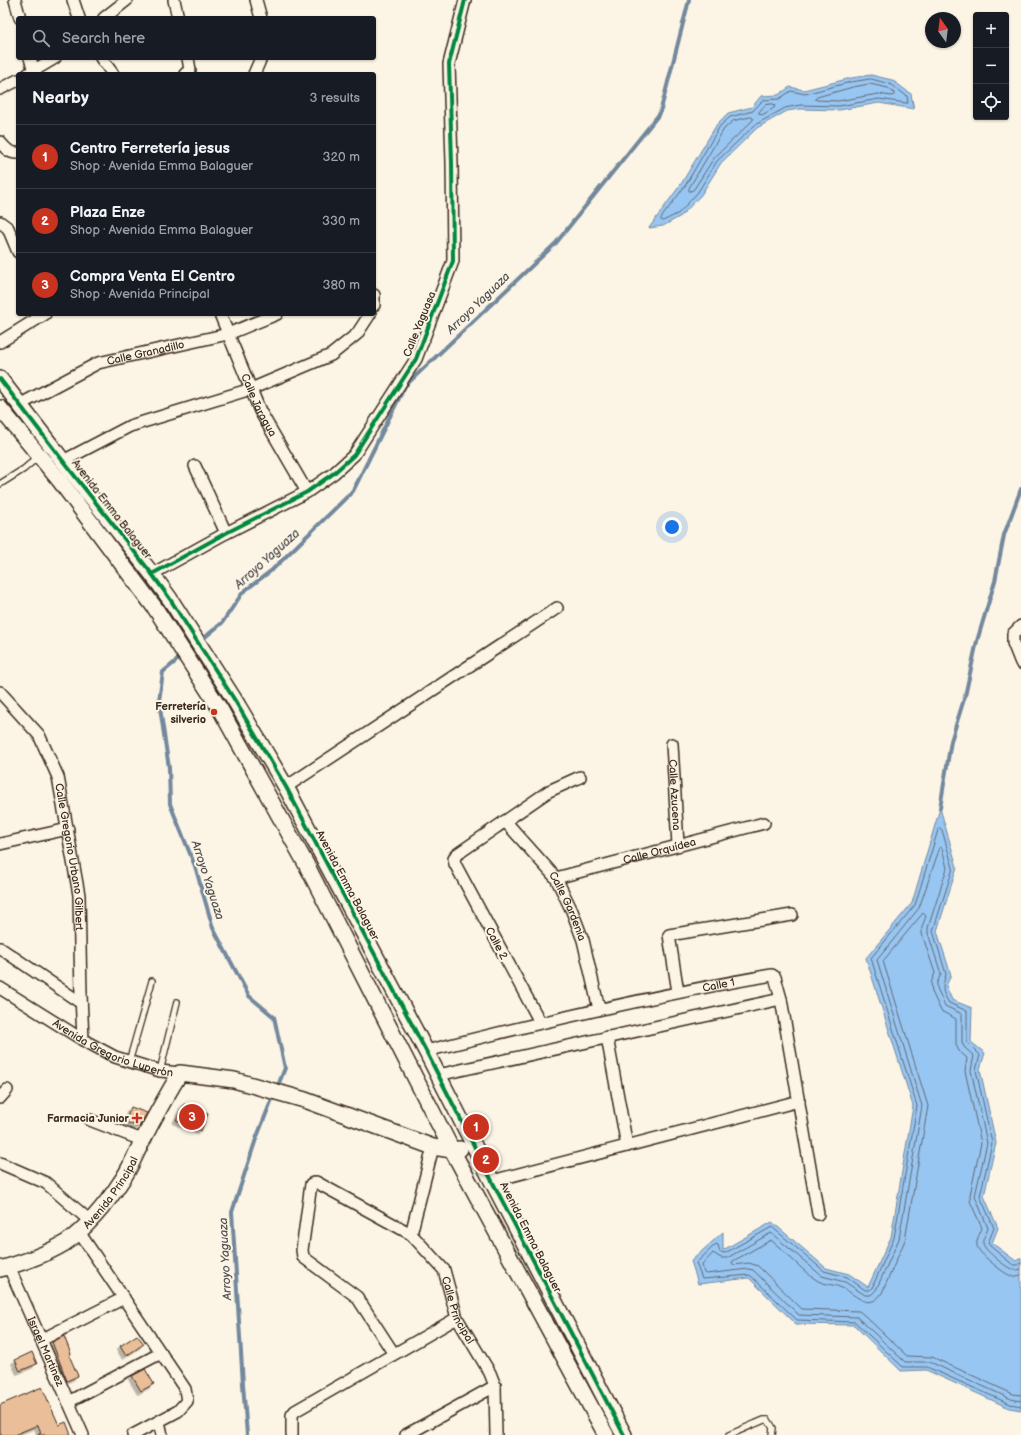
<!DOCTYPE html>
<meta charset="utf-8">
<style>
:root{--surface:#171b24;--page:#20242c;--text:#f1f3f6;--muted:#9ea1a6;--line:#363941;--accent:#c8321e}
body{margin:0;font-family:"Balsamiq Sans",sans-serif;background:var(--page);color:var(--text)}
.controls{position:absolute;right:12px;top:12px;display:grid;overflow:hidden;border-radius:4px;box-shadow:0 1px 3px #0004}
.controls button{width:36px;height:36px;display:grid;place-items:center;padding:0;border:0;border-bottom:1px solid var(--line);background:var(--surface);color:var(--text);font:20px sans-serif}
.compass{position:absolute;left:925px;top:12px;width:36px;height:36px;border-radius:50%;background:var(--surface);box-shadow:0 1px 3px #0004;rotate:346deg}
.you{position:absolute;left:672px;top:527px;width:14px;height:14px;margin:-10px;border:3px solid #fff;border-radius:50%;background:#1a73e8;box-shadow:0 0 0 6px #1a73e833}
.badge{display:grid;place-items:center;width:26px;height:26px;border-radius:50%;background:var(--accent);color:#fff;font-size:13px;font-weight:700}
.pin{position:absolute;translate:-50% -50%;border:2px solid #fff;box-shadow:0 1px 4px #0006}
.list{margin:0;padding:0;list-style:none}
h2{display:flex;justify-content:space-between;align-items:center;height:52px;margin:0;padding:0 16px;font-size:17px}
h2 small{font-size:13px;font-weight:400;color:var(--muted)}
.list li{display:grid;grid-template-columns:26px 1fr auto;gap:12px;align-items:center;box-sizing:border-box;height:64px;padding:0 16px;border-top:1px solid var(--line)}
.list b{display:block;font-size:15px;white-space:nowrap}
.list p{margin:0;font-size:13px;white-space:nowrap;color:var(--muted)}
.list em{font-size:13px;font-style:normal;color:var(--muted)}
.icon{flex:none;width:22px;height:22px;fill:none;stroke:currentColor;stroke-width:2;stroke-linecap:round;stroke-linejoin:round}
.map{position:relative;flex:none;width:1021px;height:1435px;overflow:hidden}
.search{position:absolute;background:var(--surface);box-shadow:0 1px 3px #0004;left:16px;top:16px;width:360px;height:44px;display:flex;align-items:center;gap:10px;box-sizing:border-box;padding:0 14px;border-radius:4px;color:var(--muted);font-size:15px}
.panel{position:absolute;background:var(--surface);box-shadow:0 1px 3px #0004;left:16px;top:72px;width:360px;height:244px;border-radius:4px}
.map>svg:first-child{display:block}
</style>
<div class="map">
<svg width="1021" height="1435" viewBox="0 0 1021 1435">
<defs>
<filter id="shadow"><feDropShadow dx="-3.5" dy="3.5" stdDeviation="0" flood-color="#0004"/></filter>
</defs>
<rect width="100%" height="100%" fill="#fcf5e5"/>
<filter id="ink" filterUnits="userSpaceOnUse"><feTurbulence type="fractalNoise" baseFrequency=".025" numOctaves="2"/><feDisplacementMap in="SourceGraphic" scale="8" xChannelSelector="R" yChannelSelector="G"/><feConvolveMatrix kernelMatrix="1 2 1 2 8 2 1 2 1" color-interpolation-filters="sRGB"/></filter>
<g filter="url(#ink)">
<g fill="#98c6f2" stroke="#73889d">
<path d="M871,75L892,80L911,94L914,109L879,103L839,110L800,109L787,111L757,128L721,163L701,195L681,216L663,226L649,228L681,184L717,124L728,113L752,107L761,96L778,95L790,87L804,90L851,78Z"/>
<path d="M940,808L957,867L937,931L951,975L946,986L952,1000L972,1008L971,1042L985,1053L980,1069L996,1143L984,1196L998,1228L992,1243L1016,1261L1021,1258V1410L1009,1408L926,1370L901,1371L854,1325L796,1324L749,1278L698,1284L691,1261L723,1232V1250L772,1222L826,1268L849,1274L868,1287L891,1237L913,1106L866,958L912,903Z"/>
</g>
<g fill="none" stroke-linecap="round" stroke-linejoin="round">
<g stroke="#606873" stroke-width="1">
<path d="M871,79L890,84L907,96L908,103H906L879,99L839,106L800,105L785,108L755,125L717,161L698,192L679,213L663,221L661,220V218L685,186L720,126L730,117L753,111L763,100L779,99L791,91L805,94L851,82Z"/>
<path d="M870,84L888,88L894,93V95L892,96L878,94L838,101L817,100L815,99L817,97L853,87Z"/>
<path d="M773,104L775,106L774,108L762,115L759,114V112L765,105Z"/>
<path d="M751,117L753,118V120L714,158L694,189L691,191H689V188L724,129L733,121Z"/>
<path d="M1021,1263L1017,1265H1013L990,1246L988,1243L994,1228L980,1196L992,1143L976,1070L980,1055L967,1042V1011L949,1003C941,990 942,988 946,974L933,931L953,868L942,830L940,828L938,830L915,905L871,958L917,1106L894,1238L872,1288L869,1290H865L847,1277L824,1271L772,1227L725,1253L720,1252L718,1245L716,1244L696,1263L702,1279L750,1275L797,1320L855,1322L903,1367H927L1010,1404L1021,1406"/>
<path d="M1021,1269C1018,1270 1015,1271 1012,1269C1005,1267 983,1249 983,1243C982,1238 987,1233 988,1228L975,1196L987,1143L971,1070L974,1056L965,1048L962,1043V1014L945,1006L937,988V983L941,974L928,933V928L947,868L942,848L940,847L919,908L877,960L922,1106L899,1239L876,1290L871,1295H865L845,1282L822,1276L771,1233L727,1258H721L713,1253L702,1265L704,1273L706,1274L748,1269L753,1270L799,1315L857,1317L905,1362H930L1011,1399L1021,1401"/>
<path d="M1021,1275C1017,1276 1013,1277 1009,1275C1001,1271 979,1254 977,1246C976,1239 980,1234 982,1228L970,1201V1195L981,1143L965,1071L967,1058L959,1051L956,1045V1019L941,1011L932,992L931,983L935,973L922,934V927L926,916L923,913L883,961L928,1106L905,1240L882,1293C868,1313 855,1293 842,1288C835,1284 825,1285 818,1281C802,1271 786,1252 771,1240L733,1261L732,1263L734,1265L749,1263L758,1266L802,1309L859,1311L864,1315L907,1356L932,1357L1013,1394L1021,1395"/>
</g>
<g stroke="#73889d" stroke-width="4">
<path d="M940,808L951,741L965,696L977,641L995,581L1004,535L1021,489"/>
<path d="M277,1088L285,1068L274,1017L249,996L213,928L195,866L170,804L169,768L159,701L163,672L222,623L243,592L272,570L353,491L405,386L556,243L660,113L689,0"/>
<path d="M247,1435L243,1384L232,1212L256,1139L274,1094"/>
</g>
</g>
<g fill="#e9be99" stroke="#3b2a1e" filter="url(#shadow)">
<path d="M184,1104L208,1114L201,1131L176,1120Z"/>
<path d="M131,1107L147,1113L139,1127L125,1122Z"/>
<path d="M137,1335L144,1344L126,1356L120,1346Z"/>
<path d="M64,1336L71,1354L69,1355L78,1376L67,1381L52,1342Z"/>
<path d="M32,1352L37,1364L20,1371L15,1360Z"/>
<path d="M145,1369L154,1384L141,1391L132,1376Z"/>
<path d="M42,1387L59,1425L66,1422L71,1435H36L41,1433L38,1425L14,1435H0V1405Z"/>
</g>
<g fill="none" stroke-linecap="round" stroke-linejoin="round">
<g stroke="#3b2a1e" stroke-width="8">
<g id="lane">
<path d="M0,484L24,469L39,456"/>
<path d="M129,1062L152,981"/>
<path d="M160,1071L177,1002"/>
<path d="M729,1435L764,1420H768L773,1428L772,1435"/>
</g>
</g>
<g stroke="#3b2a1e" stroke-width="14">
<g id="street">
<path d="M15,0L20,18"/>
<path d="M73,0L79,18"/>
<path d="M174,0L178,18"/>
<path d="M256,0L261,18"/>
<path d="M104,18L127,0"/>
<path d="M30,58L35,74"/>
<path d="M101,58L113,74"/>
<path d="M28,74L55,58"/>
<path d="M185,74L190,70L188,58"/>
<path d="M254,74L261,58"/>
<path d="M0,89L18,80"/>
<path d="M0,142C5,148 10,154 18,153"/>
<path d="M0,222L8,228L18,252"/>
<path d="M374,295V305"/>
<path id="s1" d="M220,314L260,411L307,492"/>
<path d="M0,342L45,314"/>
<path id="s2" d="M19,405L98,363L228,334L277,314"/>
<path d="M63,461L130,426L251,389L331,355L357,334L370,314"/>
<path d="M195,466L226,533"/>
<path d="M152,574L226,533L307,492L334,473L354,455L416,359L453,261L452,163L449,64L465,0"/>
<path d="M1021,626L1013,634V643L1021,663"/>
<path id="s3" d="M0,692L39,735L58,777L79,895L81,995L83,1040"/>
<path id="s4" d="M672,744L678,845"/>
<path d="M286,787L557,608"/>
<path id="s5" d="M505,821L556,878L572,911L583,940L599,1009"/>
<path d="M0,844L68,829"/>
<path id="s6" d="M556,878L764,823"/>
<path d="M0,948L81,1003"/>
<path id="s7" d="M0,988L83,1040L115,1057L160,1071L180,1073"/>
<path d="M678,992L669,935L792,915"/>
<path d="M540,1022L455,864L454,859L456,855L549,791L580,777"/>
<path d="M607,1037L627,1146"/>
<path id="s8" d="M426,1051C541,1022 655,995 772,975L775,977L781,999L818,1214"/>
<path d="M438,1075L781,999"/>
<path d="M0,1098L7,1090"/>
<path d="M90,1120L142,1140"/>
<path id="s9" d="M433,1147L411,1234L444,1270L457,1318L490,1373L495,1386L496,1435"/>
<path d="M0,1163L46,1183L90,1221"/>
<path d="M492,1181L799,1101"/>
<path d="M79,1232L185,1389L187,1401L178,1411L133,1435"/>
<path id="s10" d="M9,1267L83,1435"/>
<path d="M41,1340L124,1298"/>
<path d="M394,1354L357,1297L303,1257L302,1250L311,1184L316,1182L411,1234"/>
<path d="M68,1402L161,1353"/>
<path d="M159,1422L162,1435"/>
<path d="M292,1435V1415L295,1411L457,1318"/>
<path d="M406,1435L495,1386"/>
</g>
</g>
<g stroke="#3b2a1e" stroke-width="18">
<g id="secondary">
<path d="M0,379L63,461L152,574L170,599L234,699L286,787L426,1051L492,1181L624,1435"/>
<path d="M0,408L60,481L155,608L220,709L306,864L452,1150L606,1435"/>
<path id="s11" d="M0,1269C22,1263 45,1255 65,1243C84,1231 108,1202 120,1183C130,1170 135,1154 143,1140C154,1117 167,1095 180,1073L234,1080L305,1100L433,1147L452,1150L460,1149"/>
</g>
</g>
<use href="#lane" stroke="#fcf5e5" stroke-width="5.5"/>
<use href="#street" stroke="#fcf5e5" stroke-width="11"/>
<use href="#secondary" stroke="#fcf5e5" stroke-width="15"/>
<g stroke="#fcf5e5" stroke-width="6">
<g id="cycleway">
<path d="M0,379L63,461L152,574L170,599L234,699L286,787L426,1051L492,1181L624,1435"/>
<path d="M152,574L226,533L307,492L334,473L354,455L416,359L453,261L452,163L449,64L465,0"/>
</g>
</g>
<use href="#cycleway" stroke="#00873e" stroke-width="4"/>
</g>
</g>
<g fill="#c8321e" stroke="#fcf5e5" stroke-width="1.5">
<circle cx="214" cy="712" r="4"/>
<path d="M135 1112h4v4h4v4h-4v4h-4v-4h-4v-4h4z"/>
</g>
<g text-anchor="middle" stroke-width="4" stroke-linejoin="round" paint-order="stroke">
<g font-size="11" fill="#3b2a1e" stroke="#fcf5e5">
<text transform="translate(419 324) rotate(-68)" y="4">Calle Yaguasa</text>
<text dy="4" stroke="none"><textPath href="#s2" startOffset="138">Calle Granadillo</textPath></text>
<text dy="4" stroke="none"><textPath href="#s1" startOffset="99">Calle Jaragua</textPath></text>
<text transform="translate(112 509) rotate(52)" y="4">Avenida Emma Balaguer</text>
<text dy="4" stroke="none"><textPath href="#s4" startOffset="51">Calle Azucena</textPath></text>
<text dy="4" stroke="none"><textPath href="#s6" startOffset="107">Calle Orquídea</textPath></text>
<text dy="4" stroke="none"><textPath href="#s3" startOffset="185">Calle Gregorio Urbano Gilbert</textPath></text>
<text transform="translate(348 885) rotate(62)" y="4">Avenida Emma Balaguer</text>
<text dy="4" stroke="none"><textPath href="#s5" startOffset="107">Calle Gardenia</textPath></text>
<text transform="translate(497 943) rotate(62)" y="4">Calle 2</text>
<text dy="4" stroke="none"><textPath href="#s8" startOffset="300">Calle 1</textPath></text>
<text dy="4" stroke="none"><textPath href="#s7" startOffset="129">Avenida Gregorio Luperón</textPath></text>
<text dy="4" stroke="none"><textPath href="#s11" startOffset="139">Avenida Principal</textPath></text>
<text transform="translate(531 1237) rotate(63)" y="4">Avenida Emma Balaguer</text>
<text dy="4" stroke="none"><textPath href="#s9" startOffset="181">Calle Principal</textPath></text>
<text dy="4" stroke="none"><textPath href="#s10" startOffset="92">Israel Martinez</textPath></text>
</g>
<g font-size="11" font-weight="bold" fill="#3b2a1e" stroke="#fcf5e5" text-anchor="end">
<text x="206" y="710">Ferretería<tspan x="206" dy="13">silverio</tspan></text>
<text x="129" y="1122">Farmacia Junior</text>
</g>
<g font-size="12" font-style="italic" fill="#525153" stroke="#fcf5e5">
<text transform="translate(478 303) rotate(-44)" y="4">Arroyo Yaguaza</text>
<text transform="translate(267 559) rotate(-42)" y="4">Arroyo Yaguaza</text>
<text transform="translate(208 880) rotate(72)" y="4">Arroyo Yaguaza</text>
<text transform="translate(225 1259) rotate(-93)" y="4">Arroyo Yaguaza</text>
</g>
</g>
</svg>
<div class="controls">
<button>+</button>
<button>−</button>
<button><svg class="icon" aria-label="locate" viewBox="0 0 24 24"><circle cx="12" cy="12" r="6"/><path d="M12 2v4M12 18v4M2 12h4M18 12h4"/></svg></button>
</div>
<svg class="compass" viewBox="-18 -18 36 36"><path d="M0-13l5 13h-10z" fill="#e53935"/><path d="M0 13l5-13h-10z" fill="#9ea1a6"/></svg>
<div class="you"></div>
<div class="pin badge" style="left:476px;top:1127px">1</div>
<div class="pin badge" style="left:486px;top:1160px">2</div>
<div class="pin badge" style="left:192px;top:1117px">3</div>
<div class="search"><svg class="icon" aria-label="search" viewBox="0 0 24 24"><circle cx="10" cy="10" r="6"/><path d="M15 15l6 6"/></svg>Search here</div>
<section class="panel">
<h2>Nearby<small>3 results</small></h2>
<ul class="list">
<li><span class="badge">1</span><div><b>Centro Ferretería jesus</b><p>Shop · Avenida Emma Balaguer</p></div><em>320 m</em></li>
<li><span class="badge">2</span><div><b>Plaza Enze</b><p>Shop · Avenida Emma Balaguer</p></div><em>330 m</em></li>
<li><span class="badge">3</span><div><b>Compra Venta El Centro</b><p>Shop · Avenida Principal</p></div><em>380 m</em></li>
</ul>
</section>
</div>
